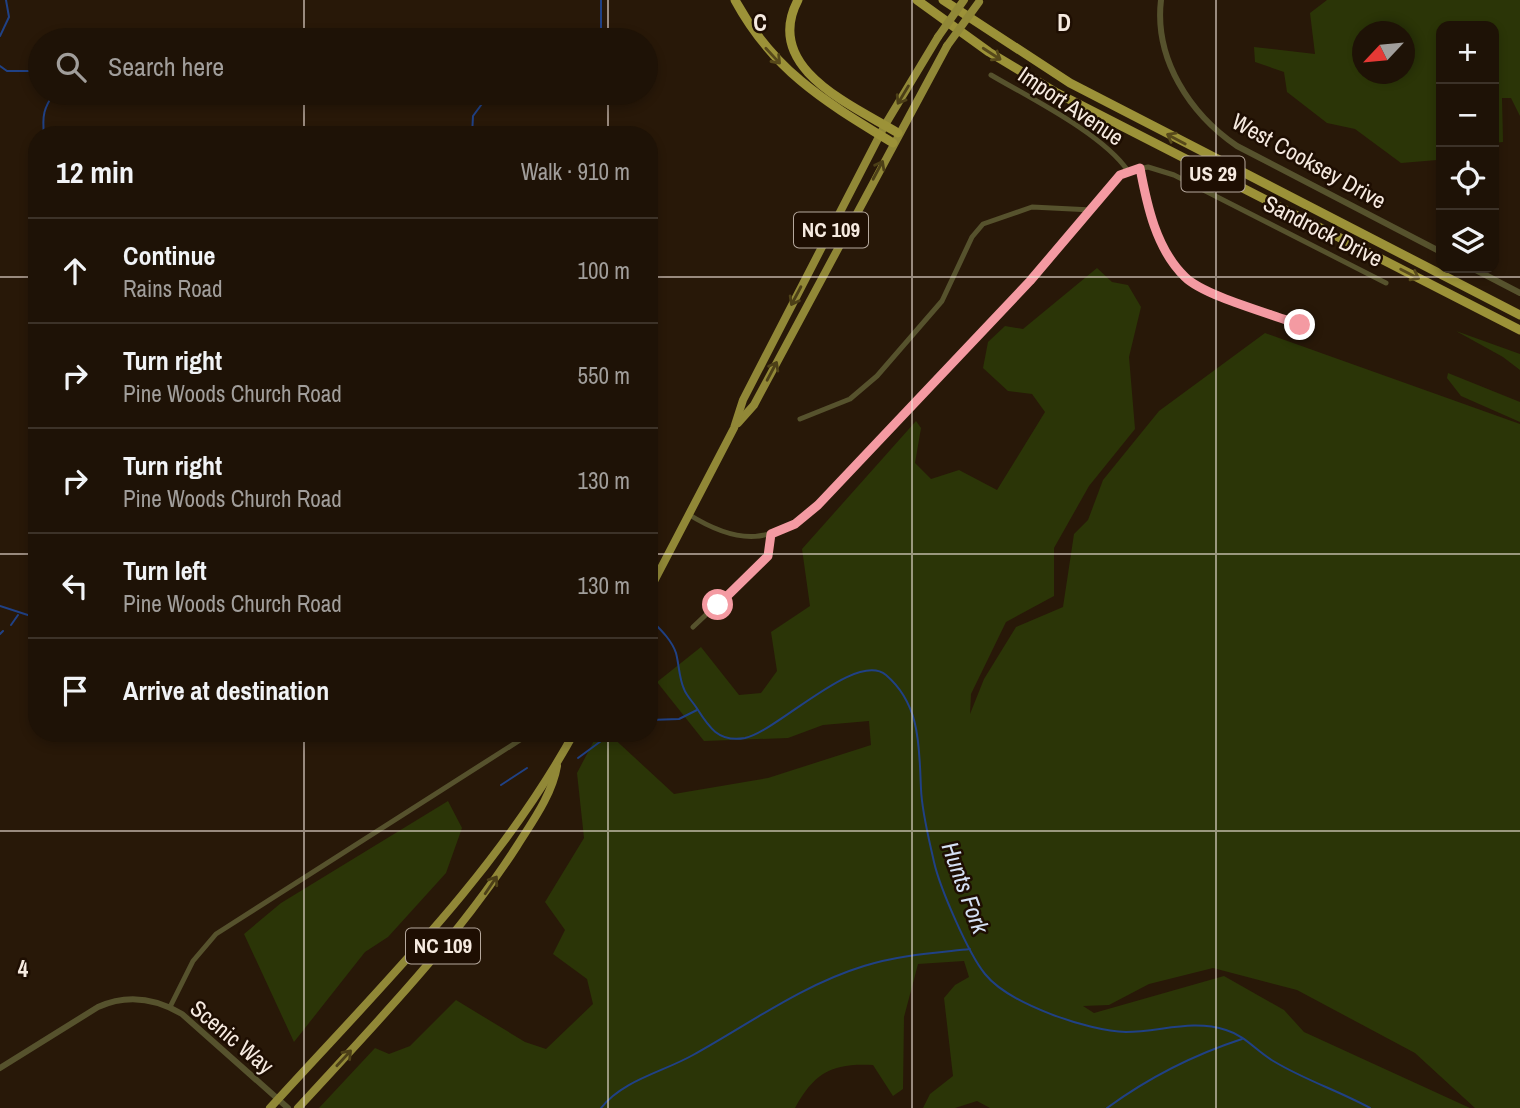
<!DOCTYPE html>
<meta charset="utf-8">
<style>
:root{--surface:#1e1206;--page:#261b10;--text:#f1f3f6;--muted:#a19e9b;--line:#3c3228}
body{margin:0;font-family:"Archivo Narrow",sans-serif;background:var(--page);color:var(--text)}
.controls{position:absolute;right:21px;top:21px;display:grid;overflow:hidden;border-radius:14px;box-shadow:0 4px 10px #0003}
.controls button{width:63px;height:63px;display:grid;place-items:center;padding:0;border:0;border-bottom:2px solid var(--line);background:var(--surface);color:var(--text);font:35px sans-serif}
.compass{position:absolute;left:1352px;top:21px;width:63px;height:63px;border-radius:50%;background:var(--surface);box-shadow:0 4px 10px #0003;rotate:244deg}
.stop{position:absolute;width:21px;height:21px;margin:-16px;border:5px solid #f49aa2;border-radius:50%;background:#fff}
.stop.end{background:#f49aa2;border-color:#fff;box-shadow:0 2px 7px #0008}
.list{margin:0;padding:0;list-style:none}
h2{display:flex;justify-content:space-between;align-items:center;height:91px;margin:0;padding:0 28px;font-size:30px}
h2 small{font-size:23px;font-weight:400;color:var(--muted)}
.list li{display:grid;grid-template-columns:46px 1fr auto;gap:21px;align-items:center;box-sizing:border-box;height:105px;padding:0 28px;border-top:2px solid var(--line)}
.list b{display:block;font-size:26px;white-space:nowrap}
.list p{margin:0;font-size:23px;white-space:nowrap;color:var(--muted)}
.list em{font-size:23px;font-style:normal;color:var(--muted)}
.icon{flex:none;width:38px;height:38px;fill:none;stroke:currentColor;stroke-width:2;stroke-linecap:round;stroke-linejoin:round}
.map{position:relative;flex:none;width:1520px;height:1108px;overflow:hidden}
.search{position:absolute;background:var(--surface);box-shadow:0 4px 10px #0003;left:28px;top:28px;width:630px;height:77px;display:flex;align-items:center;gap:18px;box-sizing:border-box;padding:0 24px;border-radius:38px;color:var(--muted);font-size:26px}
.panel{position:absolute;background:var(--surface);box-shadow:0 4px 10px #0003;left:28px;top:126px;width:630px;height:616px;border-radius:28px}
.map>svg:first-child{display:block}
</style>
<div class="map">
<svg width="1520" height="1108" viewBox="0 0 1520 1108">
<rect width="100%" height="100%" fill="#281808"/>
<g fill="#2b3507" fill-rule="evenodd">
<path d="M1327,0H1520V116L1511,98H1502L1503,142L1494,143V26H1441V159L1437,160L1401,163L1355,129L1327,123L1287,92L1284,72L1255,62L1254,47L1315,54L1310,13ZM1362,32H1404V74H1362Z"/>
<path d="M1097,268L1112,282L1128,285L1141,307L1129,357L1135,429L1089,486L1054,548V596L1006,622L971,694L970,714L984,679L1016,627L1063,607L1074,534L1088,520L1103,480L1159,411L1265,333L1520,424V1108H1475L1415,1053L1297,990L1213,968L1149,984L1109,1005L1083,1006L1094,1013L1224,976L1284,1010L1304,1032L1470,1108H990L977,1101L955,1108H923L930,1094L953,1076L944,998L955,985L969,977L964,961L918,964L904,1017L903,1089L893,1096L873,1065C832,1063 815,1072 795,1108H319L375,1048L389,1054L410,1046L456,1000L525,1042L546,1049L593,1004L587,979L553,954L565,930L545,902L584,838L577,773L598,733H608L674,794L768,778L871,745L869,721L823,725L788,738L704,741L657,682L701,647L739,695L761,693L777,671L771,632L810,606L802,549L916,421L921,428L915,463L931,479L959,470L997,490L1045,412L1032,394L1008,391L983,368L988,342L1005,326L1023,329Z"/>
<path d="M1456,331L1520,354V370L1503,357Z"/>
<path d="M1448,373L1520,402V422L1461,396L1447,378Z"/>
<path d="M448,801L462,828L446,873L388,937L365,952L294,1042L244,934L281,903Z"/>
</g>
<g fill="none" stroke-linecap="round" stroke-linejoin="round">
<g stroke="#204185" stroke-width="2">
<path d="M601,0V40"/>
<path d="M0,36L9,17L6,0"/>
<path d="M0,66L7,71H40"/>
<path d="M44,135C42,115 44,108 54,93"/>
<path d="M472,135L473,116L490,93"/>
<path d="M0,606L37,618"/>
<path d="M654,623C662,631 672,641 676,653C679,664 679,678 684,689C686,695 692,701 696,707C708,726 718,743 745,738C778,731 856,650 886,675C921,705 919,747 921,789C922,813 929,839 934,862C940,888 968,953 985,974C1009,1004 1088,1031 1126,1032C1160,1032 1192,1019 1226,1030C1246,1036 1257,1052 1275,1062C1305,1080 1339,1091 1370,1108"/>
<path d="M11,625L18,615"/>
<path d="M0,634L3,631"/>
<path d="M649,720L679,719L697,710"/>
<path d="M578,758L612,733"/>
<path d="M501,785L527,768"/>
<path d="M601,1108C623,1080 663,1072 693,1055C749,1024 802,985 864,966C899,955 934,953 970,949"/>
<path d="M1107,1108C1148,1078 1193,1055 1242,1039"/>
</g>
<g stroke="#56522d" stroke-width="5">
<path d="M991,75C1030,98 1103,134 1128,171"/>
<path d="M1140,168C1147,205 1156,250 1184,277C1204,296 1271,314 1300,325"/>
<path d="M800,419L850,399L877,376L942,301L972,237L983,224L1032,207L1092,210"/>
<path d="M688,514C739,546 773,545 818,504L1031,280L1081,224L1114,180L1128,171L1148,167L1174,175L1386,283"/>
<path d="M693,627L768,556L770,534"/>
<path d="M170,1007L193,961L216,934L531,733"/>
</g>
<g stroke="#56522d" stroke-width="6">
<path d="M1161,0C1154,59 1190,114 1237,146L1441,252"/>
<path d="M1472,268L1520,293"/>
<path d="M0,1068L98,1007C127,994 155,998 182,1014L288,1108"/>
</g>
<g stroke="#918837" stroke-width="8">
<path d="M738,423L754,405L947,46"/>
<path d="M649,591L734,428L743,400L885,125L938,37"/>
<path d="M270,1108C378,989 496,875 574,733"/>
<path d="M298,1108C375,1024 455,942 517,846C532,822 552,795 557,766"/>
</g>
<g stroke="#9c9238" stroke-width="9">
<path d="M735,0C774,72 826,102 893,143"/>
<path d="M798,0C762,68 852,105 898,133"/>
<path d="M917,0L989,52L1057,93L1520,330"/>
<path d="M943,0L1070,83L1520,315"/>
</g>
<g stroke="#918837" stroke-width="8">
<path d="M938,37L964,0"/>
<path d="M947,46L979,2"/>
</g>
</g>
<defs><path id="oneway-shaft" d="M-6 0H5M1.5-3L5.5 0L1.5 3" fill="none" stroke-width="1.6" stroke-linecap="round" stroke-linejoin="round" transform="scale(1.75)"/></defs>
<g stroke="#57491a">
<use href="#oneway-shaft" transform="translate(992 54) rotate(33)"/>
<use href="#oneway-shaft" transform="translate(773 56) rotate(47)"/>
<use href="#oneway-shaft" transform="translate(1176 139) rotate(-152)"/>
<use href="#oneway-shaft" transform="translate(1410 274) rotate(27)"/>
</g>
<g stroke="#4c3f17">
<use href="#oneway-shaft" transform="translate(903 95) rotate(121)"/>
<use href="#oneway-shaft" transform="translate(878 170) rotate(-62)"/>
<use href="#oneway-shaft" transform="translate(796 296) rotate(118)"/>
<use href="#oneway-shaft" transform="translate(772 371) rotate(-62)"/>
<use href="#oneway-shaft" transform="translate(491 885) rotate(-56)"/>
<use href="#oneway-shaft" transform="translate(344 1058) rotate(-47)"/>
</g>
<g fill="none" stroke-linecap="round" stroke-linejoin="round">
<path stroke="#f49aa2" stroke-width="9" d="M718,605L768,556L771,534L795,524L818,505L1030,281L1120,175L1140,168C1147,205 1156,249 1185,277C1204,296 1272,314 1300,325"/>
</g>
<path fill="none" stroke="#f6eae0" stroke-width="2" stroke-opacity="0.55" d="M304,0V40M608,0V40M912,0V1108M1216,0V1108M304,93V135M608,93V135M0,277H37M649,277H1520M0,554H37M649,554H1520M304,733V1108M608,733V1108M0,831H1520"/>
<g text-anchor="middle" stroke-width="5" stroke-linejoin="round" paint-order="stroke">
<g fill="#1e0e02" stroke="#b5a89d" stroke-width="2">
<rect x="1181.5" y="156.5" width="63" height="35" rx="5"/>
<rect x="794" y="212.5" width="74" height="35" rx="5"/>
<rect x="406" y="928.5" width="74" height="35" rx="5"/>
</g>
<g font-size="21" font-weight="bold" fill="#f6eae0">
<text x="1213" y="181">US 29</text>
<text x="831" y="237">NC 109</text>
<text x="443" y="953">NC 109</text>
</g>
<g font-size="23" fill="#f6eae0" stroke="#1e0e02">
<text transform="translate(1071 106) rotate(34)" y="8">Import Avenue</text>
<text transform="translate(1309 161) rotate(29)" y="8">West Cooksey Drive</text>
<text transform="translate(1323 231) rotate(27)" y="8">Sandrock Drive</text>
<text transform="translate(232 1037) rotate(40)" y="8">Scenic Way</text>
</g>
<g font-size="24" font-style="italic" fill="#d5e0f4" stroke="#1e0e02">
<text transform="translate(965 888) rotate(70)" y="8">Hunts Fork</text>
</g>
</g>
<g font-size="23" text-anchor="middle" font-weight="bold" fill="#f6eae0" stroke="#1e0e02" stroke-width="5" stroke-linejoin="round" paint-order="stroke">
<text x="760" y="31">C</text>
<text x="1064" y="31">D</text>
<text x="23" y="977">4</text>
</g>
</svg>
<div class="controls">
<button>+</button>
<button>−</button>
<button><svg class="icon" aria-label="locate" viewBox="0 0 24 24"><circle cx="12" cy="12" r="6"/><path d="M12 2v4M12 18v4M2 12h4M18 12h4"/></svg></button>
<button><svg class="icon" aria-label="layers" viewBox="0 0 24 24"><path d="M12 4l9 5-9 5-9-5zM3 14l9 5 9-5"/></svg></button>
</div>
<svg class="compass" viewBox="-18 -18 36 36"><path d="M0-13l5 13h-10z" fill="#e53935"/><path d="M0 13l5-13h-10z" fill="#a19e9b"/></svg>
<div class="stop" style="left:718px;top:605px"></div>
<div class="stop end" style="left:1300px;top:325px"></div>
<div class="search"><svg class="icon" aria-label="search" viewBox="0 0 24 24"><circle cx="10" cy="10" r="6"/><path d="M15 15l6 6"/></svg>Search here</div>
<section class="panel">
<h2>12 min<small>Walk · 910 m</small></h2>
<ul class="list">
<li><svg class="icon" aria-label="ahead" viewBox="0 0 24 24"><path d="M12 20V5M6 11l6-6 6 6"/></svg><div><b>Continue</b><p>Rains Road</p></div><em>100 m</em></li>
<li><svg class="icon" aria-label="right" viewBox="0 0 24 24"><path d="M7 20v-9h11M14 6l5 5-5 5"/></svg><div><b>Turn right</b><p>Pine Woods Church Road</p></div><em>550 m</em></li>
<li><svg class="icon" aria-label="right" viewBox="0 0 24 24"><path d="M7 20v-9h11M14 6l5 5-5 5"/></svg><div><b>Turn right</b><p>Pine Woods Church Road</p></div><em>130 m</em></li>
<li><svg class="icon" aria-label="left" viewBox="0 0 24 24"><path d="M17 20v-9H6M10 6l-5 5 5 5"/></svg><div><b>Turn left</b><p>Pine Woods Church Road</p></div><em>130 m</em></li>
<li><svg class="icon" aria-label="arrive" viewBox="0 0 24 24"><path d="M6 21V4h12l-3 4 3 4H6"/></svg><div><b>Arrive at destination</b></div></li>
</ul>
</section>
</div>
